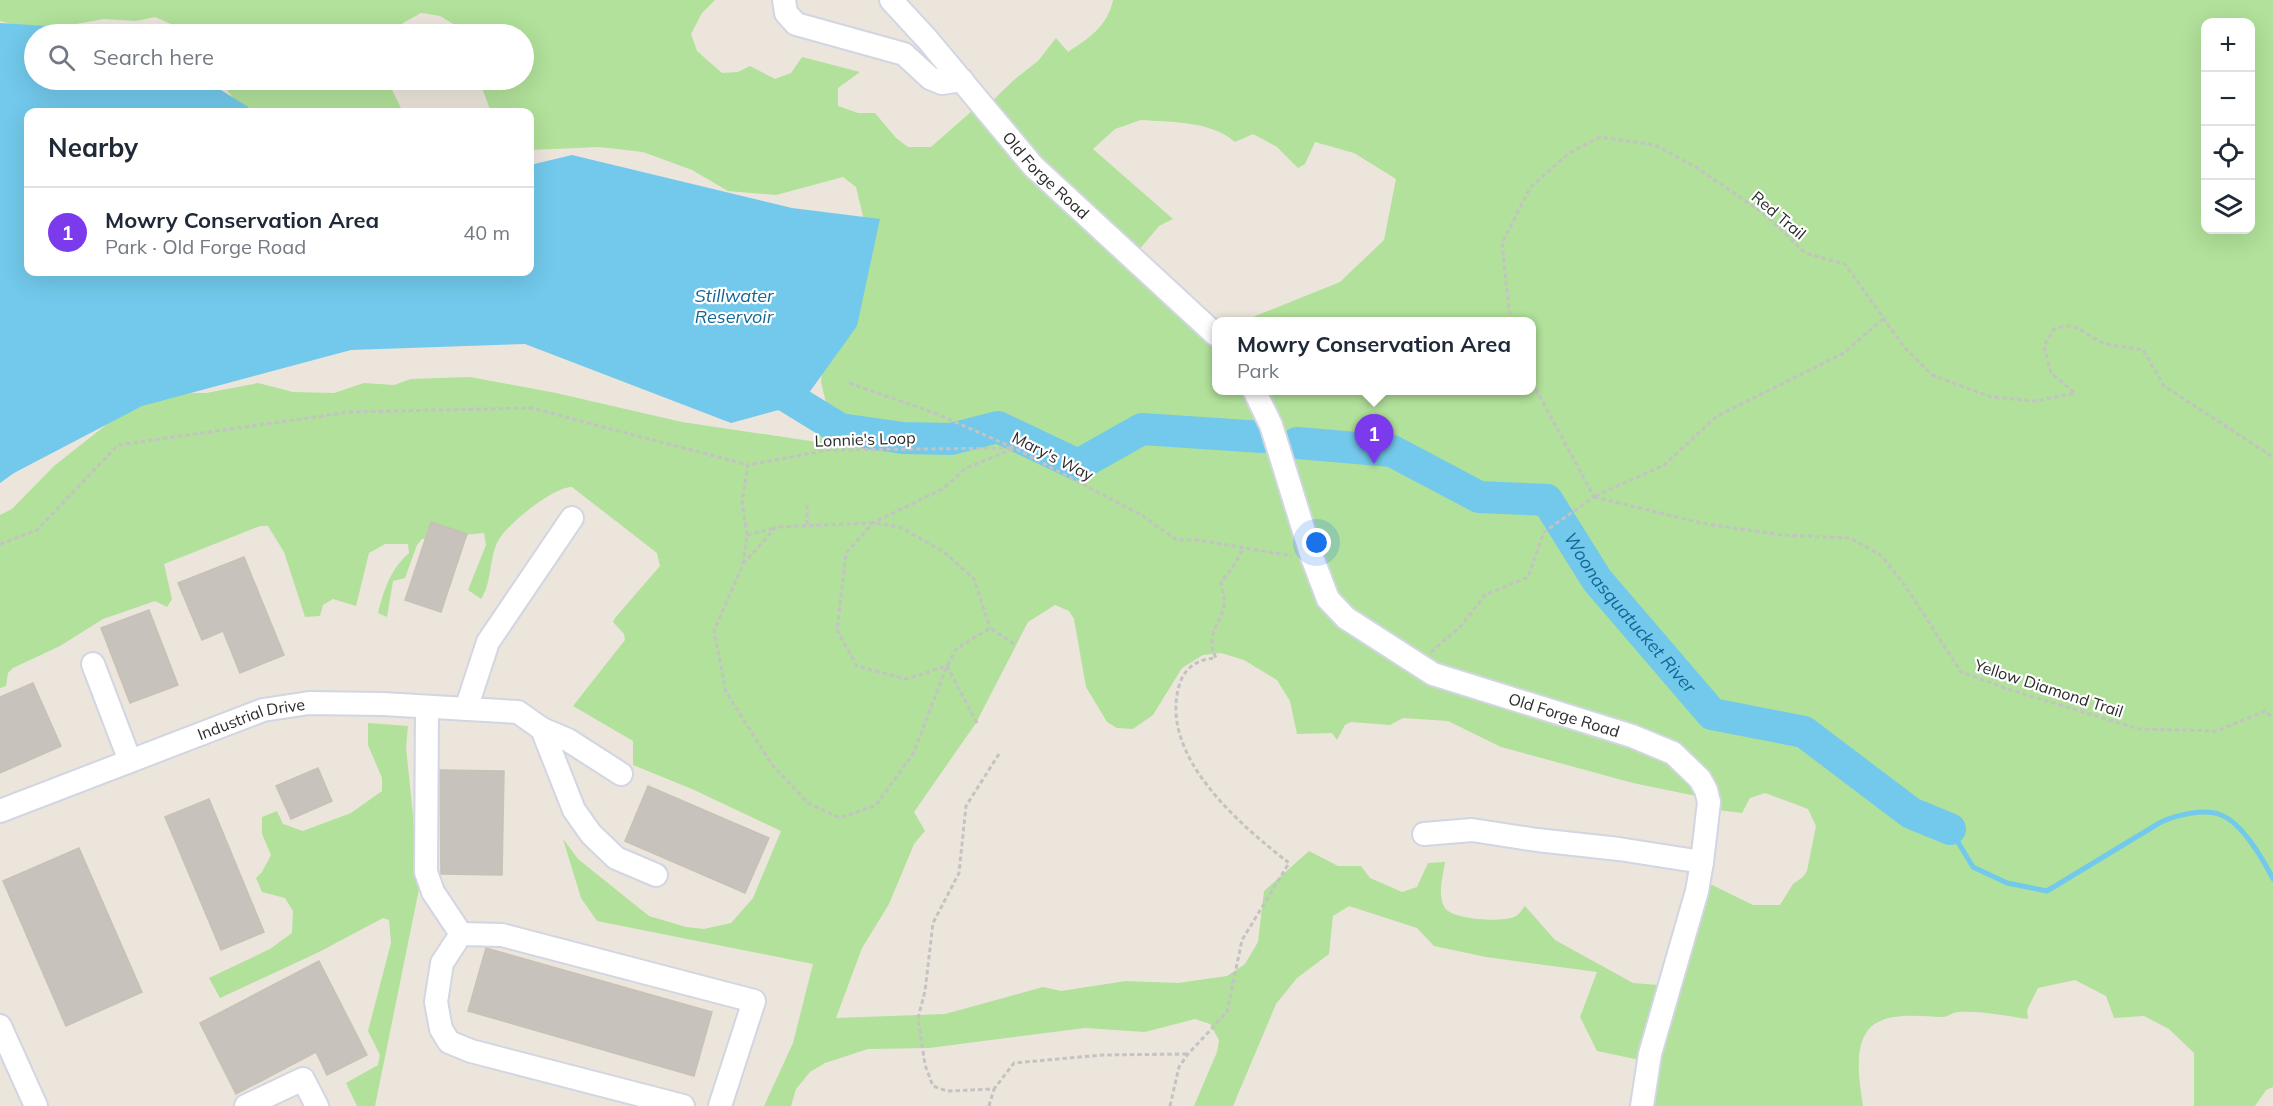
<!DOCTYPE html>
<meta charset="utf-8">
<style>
:root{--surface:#fff;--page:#f6f6f7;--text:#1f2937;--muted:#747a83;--line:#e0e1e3;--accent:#7c3aed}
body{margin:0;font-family:Mulish,sans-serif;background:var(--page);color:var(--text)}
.controls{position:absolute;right:18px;top:18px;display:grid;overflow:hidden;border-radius:12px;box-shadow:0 6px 24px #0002}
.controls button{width:54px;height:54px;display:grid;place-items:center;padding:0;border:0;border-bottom:2px solid var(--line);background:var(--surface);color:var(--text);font:30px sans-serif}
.you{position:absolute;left:1317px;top:543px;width:21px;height:21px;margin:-15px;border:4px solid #fff;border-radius:50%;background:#1a73e8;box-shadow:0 0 0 9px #1a73e833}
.badge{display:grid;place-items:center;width:39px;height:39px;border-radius:50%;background:var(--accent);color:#fff;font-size:20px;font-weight:700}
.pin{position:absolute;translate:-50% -50px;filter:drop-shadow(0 2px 3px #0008)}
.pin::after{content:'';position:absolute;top:32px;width:21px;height:18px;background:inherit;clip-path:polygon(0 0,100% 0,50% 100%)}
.popup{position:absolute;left:1212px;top:317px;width:324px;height:78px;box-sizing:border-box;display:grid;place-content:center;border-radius:12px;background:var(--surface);filter:drop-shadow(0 2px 4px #0005);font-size:20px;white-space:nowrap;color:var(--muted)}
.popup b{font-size:22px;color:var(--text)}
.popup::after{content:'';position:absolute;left:50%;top:100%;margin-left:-12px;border:12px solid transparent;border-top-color:var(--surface)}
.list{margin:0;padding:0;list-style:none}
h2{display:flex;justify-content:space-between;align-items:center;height:78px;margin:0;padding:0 24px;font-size:26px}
h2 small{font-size:20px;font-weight:400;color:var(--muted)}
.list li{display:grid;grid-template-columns:39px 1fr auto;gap:18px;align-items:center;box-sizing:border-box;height:90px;padding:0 24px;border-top:2px solid var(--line)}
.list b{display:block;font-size:22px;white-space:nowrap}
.list p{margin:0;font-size:20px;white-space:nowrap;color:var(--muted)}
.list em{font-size:20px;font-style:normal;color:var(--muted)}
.icon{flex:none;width:33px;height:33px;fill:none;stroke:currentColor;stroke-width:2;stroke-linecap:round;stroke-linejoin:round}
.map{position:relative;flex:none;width:2273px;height:1106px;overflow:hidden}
.search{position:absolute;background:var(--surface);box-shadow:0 6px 24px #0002;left:24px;top:24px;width:510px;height:66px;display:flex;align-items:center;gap:15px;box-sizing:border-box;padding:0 21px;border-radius:33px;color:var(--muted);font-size:22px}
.panel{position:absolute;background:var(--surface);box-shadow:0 6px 24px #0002;left:24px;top:108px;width:510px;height:168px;border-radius:12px}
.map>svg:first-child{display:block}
</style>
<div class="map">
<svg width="2273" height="1106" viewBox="0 0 2273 1106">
<rect width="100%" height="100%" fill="#ece5dc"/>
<g fill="#b1e19a" fill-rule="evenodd">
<path d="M0,0H715L702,13L691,34L697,51L722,73L738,72L750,66L775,79L791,73L802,57L860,72L838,88V106L858,113H875L896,138L908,147H931L981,103L988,105L1015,79L1038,61L1056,38L1068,52C1088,39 1108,26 1113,0H2273V1087L2266,1090L2255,1106H2194V1053L2169,1029L2144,1016L2114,1018L2106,996L2075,980L2038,988L2027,1010L2028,1019C2005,1016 1982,1011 1959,1012C1953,1012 1948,1017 1942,1017C1920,1016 1883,1011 1868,1030C1853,1050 1860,1083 1863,1106H1651L1653,1088L1706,882L1753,905H1780L1793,884L1803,877L1807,871L1816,826L1808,809L1765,793L1750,798L1742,813L1710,809L1701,797L1633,783L1501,747L1448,721L1403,718L1390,725L1351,722L1345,725L1337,740L1332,733L1297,734L1290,701L1277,680L1244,660L1221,653L1203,655L1182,668L1153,715L1133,729L1117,728L1107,722L1086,687L1074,619L1069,611L1055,605L1028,622L976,723L914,812L925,831L914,844L889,904L862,948L836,1018L945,1014L1043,987L1061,991L1126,981L1178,983L1227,976L1245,964L1258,942L1264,891L1309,851L1338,866H1361L1370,878L1402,892L1417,887L1428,863L1445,862C1443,876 1437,896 1445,908C1453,920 1504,923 1516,916C1520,914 1522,909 1525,906L1555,940L1633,983L1658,985L1640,1060L1597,1051L1580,1017L1597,972L1486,957L1434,946L1417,928L1349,906L1333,916L1329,954L1297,978L1276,1004L1233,1106H1194L1217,1052L1219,1040L1210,1024L1195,1019L1145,1032L1085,1028L929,1048L868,1049L825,1063L810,1072L796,1089L791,1106H764L793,1043L813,964L597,921L581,898L563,839L578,859L649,916L686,927L704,929L731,923L753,898L781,831L692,789L633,765V741L573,706L625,640L624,634L613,622L615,618L660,566L657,553L572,487C553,487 507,524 498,541C489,558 492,583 481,599L468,590L486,545L484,533L422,539L417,545L405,578L393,581L387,617L378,613C384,590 390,570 409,553L408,544H385L369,553L356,606L333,599L323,605L320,616L305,617L284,552L268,526H260L164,564L172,599L167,607L155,601L103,619L60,646L13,668L8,673L6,686L0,688V515L12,509L54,466L111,421L168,393H206L258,383L293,392L334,393L364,383L394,385L411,379L470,377L556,393L682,422L817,442L827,407L821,382L823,362L864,220L856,187L843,177L776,195L728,191L692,170L643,152L599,147L530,150V112H491L479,80H524V34H470L440,16L421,13L403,23L396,34H183L173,25L155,17L136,21L104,19L37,31L0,21ZM2206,22H2250V230H2206ZM1141,120C1171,122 1211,121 1235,142L1253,134L1277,147L1298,168L1305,164L1315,142L1354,153L1396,179L1384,240L1340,282L1243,321L1532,322V390H1216V334L1134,256L1159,226L1173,219L1093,149L1115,129Z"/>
<path d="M220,80H387L403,112H269L238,105Z"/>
<path d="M368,723L408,726L406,747L420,884L375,1106H357L346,1083L378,1065L380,1055L368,1031L391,943L389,920L383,918L319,952L220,998L209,978L270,949L292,933L293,911L285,898L262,892L256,878L262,872L271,855L262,834V817L277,811L283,824L303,831L351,813L382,791V778L368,745Z"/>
</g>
<path fill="#72c9eb" d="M0,23L77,28L94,34H34V80H205L256,112H28V272H530V165L572,155L792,208L880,219L857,326L801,404L731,423L525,344L351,350L142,406L14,473L0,483Z"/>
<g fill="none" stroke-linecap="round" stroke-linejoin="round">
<path stroke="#72c9eb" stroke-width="5" d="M1950,829L1973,867L2007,883L2047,891L2161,822C2177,815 2204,808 2221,815C2242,823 2263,859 2273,879"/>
<g stroke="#72c9eb" stroke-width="32">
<path d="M765,383L840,429L903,438L951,439L998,427L1078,465L1142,429L1262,437"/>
<path id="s1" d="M1297,443L1392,451L1479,497L1547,500L1597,580L1712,714L1804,732L1911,813L1950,829"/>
</g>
</g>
<g fill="#c7c2bc" stroke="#c7c1b6" stroke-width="1.5">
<path d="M431,522L467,534L441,612L405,600Z"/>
<path d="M244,557L284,655L240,673L223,631L202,640L178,583Z"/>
<path d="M149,610L178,685L130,703L101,628Z"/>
<path d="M33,683L61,746L0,773V697Z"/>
<path d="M318,768L332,801L291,819L276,786Z"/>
<path d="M440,770L504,771L502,875L441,874Z"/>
<path d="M648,786L769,838L745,893L625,841Z"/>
<path d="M209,799L264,932L221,950L165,817Z"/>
<path d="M79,848L142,992L66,1026L3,881Z"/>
<path d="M486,948L712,1012L694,1076L468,1011Z"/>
<path d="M319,961L367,1055L327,1075L316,1052L236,1094L200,1023Z"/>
</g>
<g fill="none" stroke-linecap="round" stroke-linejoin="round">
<g stroke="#d2d5e2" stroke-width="26">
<g id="minor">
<path d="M784,0L786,13L796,24L904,54L930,78L942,83L962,80"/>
<path id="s2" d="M891,0L927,39L1033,166L1216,335"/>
<path id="s3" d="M1254,390L1271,425L1312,557L1328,599L1346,618L1433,674L1632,736L1673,753L1700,779L1706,790L1709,802L1702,862L1697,891L1650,1054L1642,1106"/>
<path d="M93,664L130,761"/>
<path d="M427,707L426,872L433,892L461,934"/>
<path d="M466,709L488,642L572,518"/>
<path d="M542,729L568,740L621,774"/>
<path id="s4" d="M0,811L263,710L309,703L383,704L518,712L542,729L574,810L591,834L616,858L656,875"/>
<path d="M1424,834L1472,830L1537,840L1619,849L1702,862"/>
<path d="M0,1026L36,1106"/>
<path d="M246,1106L303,1079L317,1106"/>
<path d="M683,1106L471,1051L449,1042L441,1029L436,1002L442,963L461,934L502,935L754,1001L720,1106"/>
</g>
</g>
<g stroke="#c3c3c3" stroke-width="3" stroke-dasharray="4.5 3" stroke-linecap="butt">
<path d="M1513,322L1509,310L1502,243L1530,188L1569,153L1600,137L1655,145L1697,168L1767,216L1805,253L1845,264L1904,347L1932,375L1991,397L2036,401L2075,393L2051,373L2044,346L2054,329C2079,321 2080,332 2101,342C2113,347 2130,347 2143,350L2164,386L2273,457"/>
<path d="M849,383L937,414L1014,448L1141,515L1177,540H1198L1292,556"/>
<path d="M1595,496L1664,465L1717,416L1844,353L1884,318"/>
<path d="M1594,497L1706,524L1783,535L1850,538L1881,555L1906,587L1961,672L2011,690L2139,729L2217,731L2265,711L2273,718"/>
<path d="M807,505V526"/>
<path d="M747,535L774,528"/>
<path d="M0,544L37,530L118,445L350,412L531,408L748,465"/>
<path d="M743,564L776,527L873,523L900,527L944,552L974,579L990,628"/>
<path d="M1014,644L990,628L956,649L947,666L913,754L876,805L840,818L808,803L773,766L726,692L714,631L743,564L747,535L742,502L748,465L828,450L1014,448"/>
<path d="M1431,652L1461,626L1485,595L1528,577L1544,532L1594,497L1532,382"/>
<path d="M977,723L947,666L906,679L857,666L837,630L846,553L873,523L944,488L966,468L1013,449"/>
<path d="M999,754L966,806L959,873L933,923L925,991L918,1018L925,1065L933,1086L947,1091L994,1089L1014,1063L1102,1055L1187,1054"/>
<path d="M989,1106L994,1089"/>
<path d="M1170,1106L1179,1067L1188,1054L1227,1012L1242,940L1289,863C1240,825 1159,756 1179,686C1184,668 1197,659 1216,658C1205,636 1219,626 1224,607C1226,600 1222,589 1221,582L1231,570L1243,549"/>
</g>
<use href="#minor" stroke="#fff" stroke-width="22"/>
</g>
<g text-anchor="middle" stroke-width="4.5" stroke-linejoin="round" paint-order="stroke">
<g font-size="16" fill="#2a2a2a" stroke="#fff">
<text dy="6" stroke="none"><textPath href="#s2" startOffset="234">Old Forge Road</textPath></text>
<text transform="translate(1779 215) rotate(40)" y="6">Red Trail</text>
<text transform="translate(865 439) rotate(-2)" y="6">Lonnie's Loop</text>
<text transform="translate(1053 456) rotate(27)" y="6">Mary's Way</text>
<text transform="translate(2049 688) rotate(18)" y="6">Yellow Diamond Trail</text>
<text dy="6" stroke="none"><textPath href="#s3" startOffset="489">Old Forge Road</textPath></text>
<text dy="6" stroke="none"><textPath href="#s4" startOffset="268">Industrial Drive</textPath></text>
</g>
<g font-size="18" font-style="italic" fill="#116797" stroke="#fff">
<text x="734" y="302">Stillwater<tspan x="734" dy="21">Reservoir</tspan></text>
<text dy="6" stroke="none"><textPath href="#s1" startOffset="402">Woonasquatucket River</textPath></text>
</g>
</g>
</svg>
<div class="controls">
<button>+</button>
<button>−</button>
<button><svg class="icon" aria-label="locate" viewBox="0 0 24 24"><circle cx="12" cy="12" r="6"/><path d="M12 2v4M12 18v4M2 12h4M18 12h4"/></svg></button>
<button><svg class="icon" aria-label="layers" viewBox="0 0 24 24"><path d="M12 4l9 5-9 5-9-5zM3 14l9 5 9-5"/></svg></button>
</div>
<div class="you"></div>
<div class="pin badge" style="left:1374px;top:464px">1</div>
<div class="popup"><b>Mowry Conservation Area</b>Park</div>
<div class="search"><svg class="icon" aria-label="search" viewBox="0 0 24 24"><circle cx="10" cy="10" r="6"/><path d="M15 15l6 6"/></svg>Search here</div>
<section class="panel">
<h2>Nearby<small></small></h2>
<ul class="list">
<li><span class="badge">1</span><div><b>Mowry Conservation Area</b><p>Park · Old Forge Road</p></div><em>40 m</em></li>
</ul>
</section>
</div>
